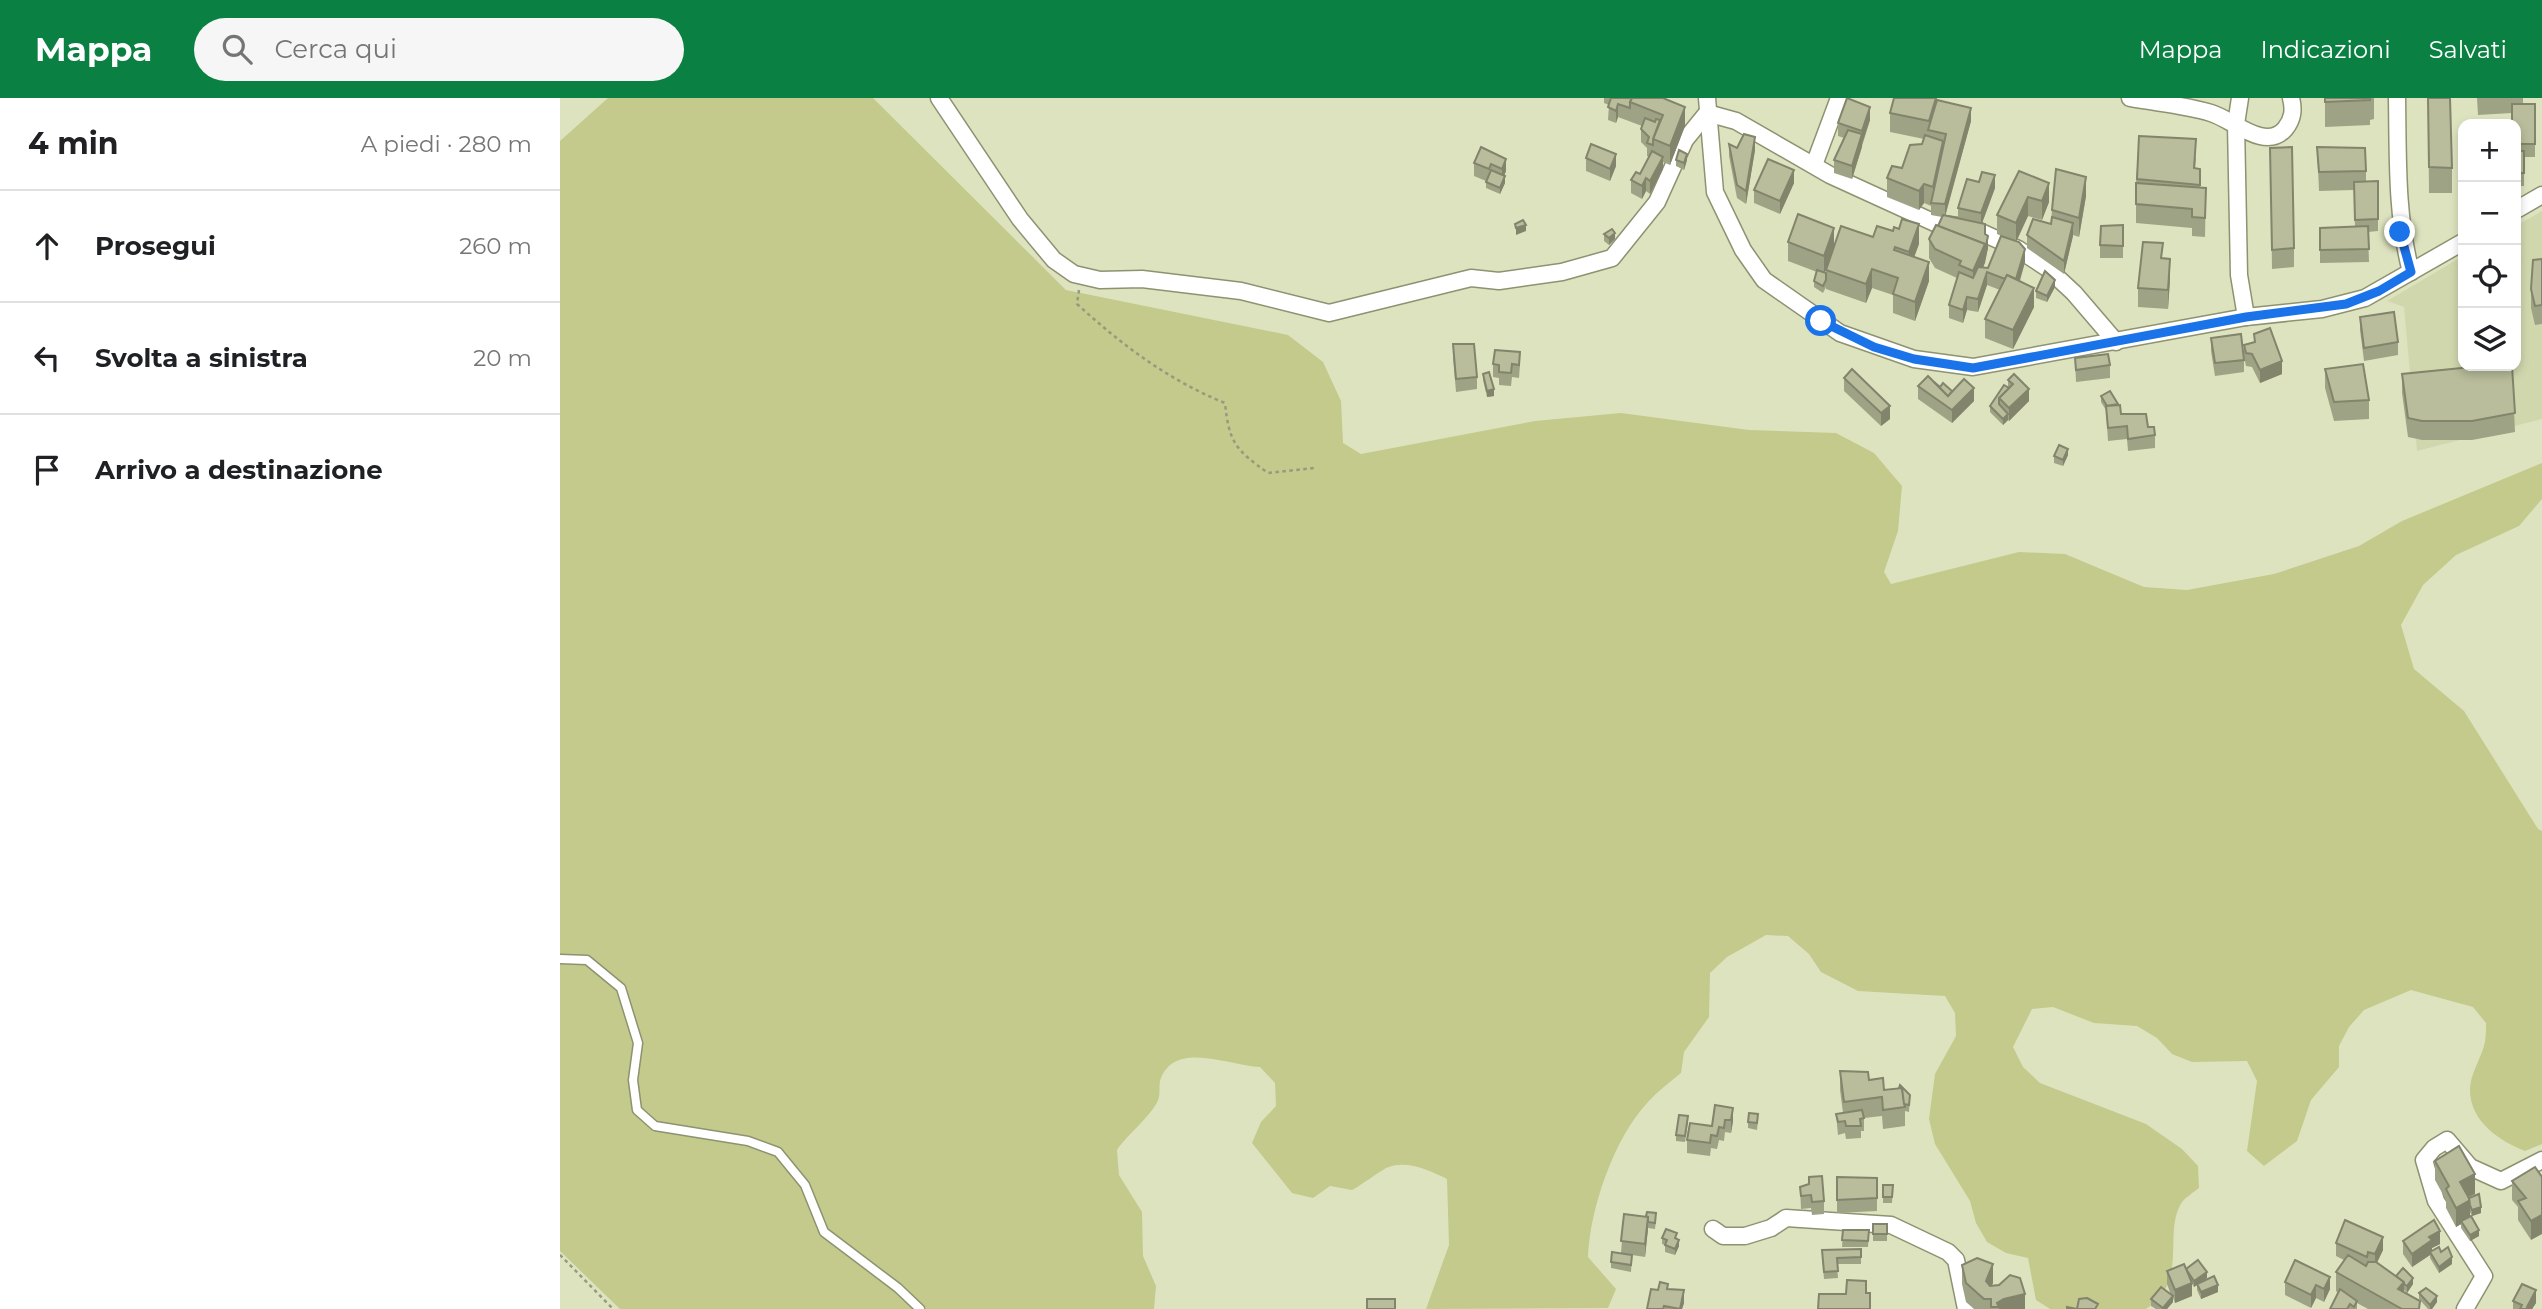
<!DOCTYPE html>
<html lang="it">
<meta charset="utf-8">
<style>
:root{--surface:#fff;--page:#f6f6f6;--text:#202124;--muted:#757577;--line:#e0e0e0;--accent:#0b8043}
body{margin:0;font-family:Montserrat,sans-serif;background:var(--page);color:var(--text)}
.controls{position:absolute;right:21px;top:21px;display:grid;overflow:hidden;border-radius:14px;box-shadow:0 4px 10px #0003}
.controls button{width:63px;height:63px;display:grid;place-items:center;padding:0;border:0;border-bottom:2px solid var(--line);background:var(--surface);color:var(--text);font:35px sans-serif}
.stop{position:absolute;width:21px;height:21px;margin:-16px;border:5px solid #1a73e8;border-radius:50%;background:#fff}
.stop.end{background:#1a73e8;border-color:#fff;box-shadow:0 2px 7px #0008}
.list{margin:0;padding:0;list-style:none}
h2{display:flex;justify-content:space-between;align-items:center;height:91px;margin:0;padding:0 28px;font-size:30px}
h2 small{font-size:23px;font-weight:400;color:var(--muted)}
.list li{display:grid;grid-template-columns:46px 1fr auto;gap:21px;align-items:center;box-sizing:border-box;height:112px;padding:0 28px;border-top:2px solid var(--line)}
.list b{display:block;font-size:26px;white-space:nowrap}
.list em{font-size:23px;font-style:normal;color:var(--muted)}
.icon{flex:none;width:38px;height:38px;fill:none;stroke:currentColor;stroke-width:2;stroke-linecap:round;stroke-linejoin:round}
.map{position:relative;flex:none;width:1982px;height:1211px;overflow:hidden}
header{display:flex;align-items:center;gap:42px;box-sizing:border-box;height:98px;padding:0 35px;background:var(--accent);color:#fff}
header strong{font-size:33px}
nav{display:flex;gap:38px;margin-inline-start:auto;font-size:24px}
.search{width:490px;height:63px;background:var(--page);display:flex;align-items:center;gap:18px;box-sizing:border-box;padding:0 24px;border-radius:38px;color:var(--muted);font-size:26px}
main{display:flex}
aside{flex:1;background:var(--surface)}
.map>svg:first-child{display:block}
</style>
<header>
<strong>Mappa</strong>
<div class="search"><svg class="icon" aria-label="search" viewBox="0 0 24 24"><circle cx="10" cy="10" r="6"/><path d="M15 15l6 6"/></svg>Cerca qui</div>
<nav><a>Mappa</a><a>Indicazioni</a><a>Salvati</a></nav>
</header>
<main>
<aside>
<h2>4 min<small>A piedi · 280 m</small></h2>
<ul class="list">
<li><svg class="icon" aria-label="ahead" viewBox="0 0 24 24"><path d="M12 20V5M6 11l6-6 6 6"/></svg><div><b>Prosegui</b></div><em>260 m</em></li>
<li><svg class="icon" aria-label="left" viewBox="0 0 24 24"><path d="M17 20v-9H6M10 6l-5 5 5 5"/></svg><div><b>Svolta a sinistra</b></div><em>20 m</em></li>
<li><svg class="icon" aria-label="arrive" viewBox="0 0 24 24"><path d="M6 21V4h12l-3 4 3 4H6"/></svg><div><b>Arrivo a destinazione</b></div></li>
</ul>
</aside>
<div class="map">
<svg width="1982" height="1211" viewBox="0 0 1982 1211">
<rect width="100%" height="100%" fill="#dee3bf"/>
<path fill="#d1d7ad" d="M1982,113V321L1857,353L1844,209L1827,203L1903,158V268H1956V128Z"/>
<path fill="#c3ca8b" d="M48,0H313L506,192L728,237L763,264L781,303L783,345L801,356L975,323L1061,315L1189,332L1276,335L1314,355L1342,388L1338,433L1324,474L1331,486L1459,454L1505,456L1584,489L1627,492L1714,476L1799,448L1842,423L1982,365V401L1959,428L1896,457L1863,487L1841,527L1854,571L1904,613L1978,731L1982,733V1046L1965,1053C1939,1043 1909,1023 1910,990C1911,975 1920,962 1924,948C1926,941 1926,932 1926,925L1913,909L1851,892L1804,912L1789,929L1779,948V969L1751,1002L1737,1043L1704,1068L1687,1053L1697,983L1687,963L1632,964L1612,956L1597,940L1577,928L1534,925L1493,909L1472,911L1453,949L1463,969L1480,985L1586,1026L1622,1051L1638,1068L1639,1090C1634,1094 1626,1099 1622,1104C1602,1135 1630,1183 1586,1211H1490L1476,1202L1468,1160L1446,1155L1427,1144L1416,1125L1410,1103L1375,1046L1369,1021L1375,976L1396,938L1395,915L1385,898L1298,893L1261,874L1249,856L1228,838L1206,837L1167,859L1150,875L1149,919L1124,954L1121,975C1110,984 1098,993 1088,1004C1054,1040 1030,1110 1028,1159L1056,1191L1048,1210L866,1211L889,1147L887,1081C871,1073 847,1062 829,1069C822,1071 802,1087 792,1092L770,1088L753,1100L732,1095L692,1045L701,1024L716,1008L715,985L700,969C671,968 616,942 601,980C598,986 601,995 598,1002C593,1016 567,1037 557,1052L559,1077L582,1114L583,1158L596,1188L594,1211H60L0,1153V43Z"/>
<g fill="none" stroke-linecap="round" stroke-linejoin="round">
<g stroke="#8e9271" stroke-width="11">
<path id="lane" d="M0,861L27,862L61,890L78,945L73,982L77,1012L95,1028L188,1043L218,1054L245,1087L264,1134L338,1190L360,1211"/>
</g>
<g stroke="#8e9271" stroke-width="19">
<g id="street">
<path d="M379,0L460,121L494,162L514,176L540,182L582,181L681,193L769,215L911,180L939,183L1002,174L1052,160L1097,104L1125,42L1147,15L1176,23L1270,77L1375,125L1412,130L1458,151L1487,170L1514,195L1556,244"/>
<path d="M1147,0L1155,94L1183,152L1204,182L1280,235L1354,261L1413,269L1686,219L1762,211L1805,200L1903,144"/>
<path d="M1570,0C1597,5 1625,7 1651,15C1672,21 1705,54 1725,31C1733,21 1734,12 1731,0"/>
<path d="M1680,0L1676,26L1679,177L1686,219"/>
<path d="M1837,0C1838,59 1836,117 1851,174"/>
<path d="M1254,67L1279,0"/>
<path d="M1956,112L1982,97"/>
<path d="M1153,1131L1163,1138H1185L1211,1130L1226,1120L1331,1127L1388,1154L1396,1162L1406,1211"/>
<path d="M1905,1211L1924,1178L1876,1103L1864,1062L1874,1050L1887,1042L1910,1069L1941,1083L1982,1062"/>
</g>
</g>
<g stroke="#969a7e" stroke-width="2.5" stroke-dasharray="3.5 3.5" stroke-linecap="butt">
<path d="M519,192L517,206C562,247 608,282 665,305C669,345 676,352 708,375L754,370"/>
<path d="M0,1157L53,1211"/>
</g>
<use href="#lane" stroke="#fff" stroke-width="8"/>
<use href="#street" stroke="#fff" stroke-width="16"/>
</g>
<g fill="#9fa385">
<path d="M1044,0H1103L1125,28L1110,67L1103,64V71L1090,96L1086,93L1082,101L1071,95V82L1080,76L1089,59L1087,58V50L1081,44V31L1082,28L1058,19L1056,25L1048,22L1049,7L1044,5Z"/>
<path d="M1765,0H1814V21L1810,22V27L1765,29Z"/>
<path d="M1868,0L1892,70V95H1869Z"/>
<path d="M1917,0H1963V6H1975V59H1964V88H1956V26L1952,15L1918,17Z"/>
<path d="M1376,6L1411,23L1385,117L1398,120V110L1435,90L1422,125L1428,150L1423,170H1428L1446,140L1437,136V117L1459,73L1489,104L1482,122L1468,118L1456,144L1465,164L1460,183L1474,209L1453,251L1425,240V221L1440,192L1427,187L1418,214L1407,212L1403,225L1389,220V207L1397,180L1375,170L1369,160V141L1378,128L1382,119L1371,117V108L1364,105L1359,112L1327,99V80L1342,70L1362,46L1364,41L1330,34V15Z"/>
<path d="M1310,22L1292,81L1274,75V62L1284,40L1278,38V25Z"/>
<path d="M1579,38L1636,60L1635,71H1640V90H1646L1645,139L1632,138V130L1576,125V85Z"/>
<path d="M1169,46L1177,50L1195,52L1186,106L1177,100L1169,58Z"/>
<path d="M921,49L946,73L944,78L945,85L940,96L926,90V83L914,78V65Z"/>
<path d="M1757,49L1806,73V84L1818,83V133L1808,134L1809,164L1760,165V130L1795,129L1794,92L1759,93Z"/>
<path d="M1710,50L1734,150V169L1712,171Z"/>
<path d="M1026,60L1056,68L1050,83L1026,73Z"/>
<path d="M1116,62H1127L1124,72L1116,68Z"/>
<path d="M1234,85L1220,116L1194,105V92Z"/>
<path d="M1526,98L1519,139L1513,137L1504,176L1467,150V137L1491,126L1492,112Z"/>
<path d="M1563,127V160H1540V147Z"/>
<path d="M1274,130L1265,175H1266V172L1313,139L1359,146L1354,159L1369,183L1355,223L1333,215V197L1312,190L1306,205L1266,191V189L1263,195L1254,189V183L1257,174L1228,163V144Z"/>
<path d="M1044,136L1055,141L1049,147L1044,143Z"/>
<path d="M1982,161V226L1975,227L1971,210V191Z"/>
<path d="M1610,180L1608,211L1578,209V190Z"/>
<path d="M1495,189L1487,204L1476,200V193Z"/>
<path d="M1800,219L1838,244V257L1804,263L1800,232Z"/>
<path d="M1694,236L1722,276L1700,285L1692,269L1686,268L1684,259V247L1694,244Z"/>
<path d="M1651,240L1684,262V274L1655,278L1651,253Z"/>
<path d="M893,246L917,279V291L896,294L893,259Z"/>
<path d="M1515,260L1550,267V280L1516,284Z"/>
<path d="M933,266L960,267L959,280L952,279L951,288L939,287V280L933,279Z"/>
<path d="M1911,268H1952L1955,334L1912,342H1862L1848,339L1842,295V276L1911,269Z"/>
<path d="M1765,271L1809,302V321L1774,323L1765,290Z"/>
<path d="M923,276L934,298L927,299L923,282Z"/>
<path d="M1284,280L1330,321L1321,328L1284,293Z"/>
<path d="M1448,282L1469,303L1449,323L1448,322L1443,327L1430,314V308L1448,290Z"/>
<path d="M1358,288L1380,289L1414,303L1392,325L1358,301Z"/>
<path d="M1541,298L1561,316L1588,329L1595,337V350L1568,353L1567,341L1548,343L1546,312L1541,304Z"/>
<path d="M1508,357L1503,368L1494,365V358Z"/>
<path d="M1280,973L1309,982L1324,992L1350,997L1349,1014L1345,1013V1028L1323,1031L1322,1018L1304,1020V1033H1301V1040L1286,1041L1285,1035L1278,1037L1276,1016L1283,1015L1280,992Z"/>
<path d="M1155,1007L1173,1023L1171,1035L1165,1034L1164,1043L1159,1042L1157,1051L1151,1050L1150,1058L1127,1055V1042L1152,1028Z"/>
<path d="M1198,1023L1197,1032L1188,1030V1024Z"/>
<path d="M1128,1024L1125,1044L1116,1043V1037Z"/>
<path d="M1875,1063L1915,1096L1908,1099L1921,1115L1912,1118L1910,1114V1118L1919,1138L1910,1143L1901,1130V1126L1896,1129L1886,1110V1102L1875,1082Z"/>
<path d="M1975,1069L1971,1142L1958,1122V1109L1952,1102V1083Z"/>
<path d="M1249,1079L1264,1103V1116L1252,1117L1251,1110L1241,1111L1240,1089L1249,1086Z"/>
<path d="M1277,1079L1317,1080V1113L1277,1115Z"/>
<path d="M1323,1087H1333L1332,1105H1323Z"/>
<path d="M1064,1116L1096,1122L1095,1131L1088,1130L1085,1159L1072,1157L1071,1174L1051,1170V1164L1061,1155Z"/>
<rect x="1313" y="1126" width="14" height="17"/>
<path d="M1283,1132H1309L1308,1149H1282Z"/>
<path d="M1102,1140L1117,1141L1119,1148L1115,1157L1105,1154V1147L1102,1146Z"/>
<path d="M1843,1143L1880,1146L1872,1150V1153L1881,1154L1892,1166L1879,1175L1870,1160V1157L1852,1169L1843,1156Z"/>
<path d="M1776,1145L1823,1152L1817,1164L1836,1178L1853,1186L1847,1195L1844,1192V1195L1860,1211H1808L1797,1205V1211H1770L1778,1195L1776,1193V1174L1784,1162L1776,1158Z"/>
<path d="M1301,1151V1166H1277L1278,1180L1264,1181L1262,1158Z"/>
<path d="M1735,1162L1770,1191L1764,1204L1756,1200L1751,1210L1725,1197V1184Z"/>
<path d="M1402,1167L1433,1185L1431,1188L1465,1211H1414L1406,1204L1402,1186Z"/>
<path d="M1626,1171L1647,1180L1641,1184L1658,1194L1641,1201L1637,1192V1187L1634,1189L1632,1186V1198L1615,1205L1613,1200V1204L1607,1211H1596L1591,1208V1201L1611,1197L1607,1186V1173Z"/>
<path d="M1108,1191L1124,1205L1122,1211H1087L1098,1192Z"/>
<path d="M1859,1195L1877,1204L1872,1211H1868L1859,1201Z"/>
<path d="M1953,1203L1976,1205L1972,1211H1953Z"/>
</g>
<g fill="#82846c">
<path d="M1376,0V19L1369,32V23Z"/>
<path d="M1058,6V19L1056,25V13Z"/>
<path d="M1125,9V28L1110,67V48Z"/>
<path d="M1310,9V22L1302,46V33Z"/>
<path d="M1411,10V23L1385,119V106Z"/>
<path d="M1302,36V49L1292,81V68Z"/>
<path d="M1195,39V52L1186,106V93Z"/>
<path d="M1383,43V62L1373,105V89Z"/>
<path d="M1056,56V68L1050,83V71Z"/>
<path d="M1127,56V62L1124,72V65Z"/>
<path d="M1103,59V71L1090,96V83Z"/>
<path d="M946,61V73L942,83V71Z"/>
<path d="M1234,72V85L1220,116V103Z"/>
<path d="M1435,77V90L1421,128V115Z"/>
<path d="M945,78V85L940,96V90Z"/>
<path d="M1526,79V98L1519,139V120Z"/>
<path d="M1086,80V93L1082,101V88Z"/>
<path d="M1489,85V104L1482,122V103Z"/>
<path d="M1364,86V105L1359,112V93Z"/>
<path d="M1468,99V118L1456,144V125Z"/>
<path d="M1513,125V138L1504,176V163Z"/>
<path d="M1359,126V146L1349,173V154Z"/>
<path d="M966,127V133L956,137V130Z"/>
<path d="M1274,130V149L1264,177V158Z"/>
<path d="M1055,135V141L1049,147V140Z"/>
<path d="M1428,138V150L1425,165L1413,192V173Z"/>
<path d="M1465,151V164L1455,198V185Z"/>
<path d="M1610,161V180L1608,211V192Z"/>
<path d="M1960,162V181L1956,183V163Z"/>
<path d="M1369,164V183L1355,223V204Z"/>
<path d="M1312,171V190L1306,205V186Z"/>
<path d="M1427,174V187L1418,214V201Z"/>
<path d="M1495,182V189L1487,204V198Z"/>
<path d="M1474,190V209L1453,251V232Z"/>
<path d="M1407,199V212L1403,225V212Z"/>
<path d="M1722,263V276L1700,285V272Z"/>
<path d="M1414,290V303L1392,325V312Z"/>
<path d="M934,291V298L927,299V293Z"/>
<path d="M1469,291V303L1449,323V310Z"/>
<path d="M1330,308V321L1321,328V315Z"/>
<path d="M1448,316V322L1443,327V321Z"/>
<path d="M1508,351V357L1503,368V362Z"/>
<path d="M1173,1010V1023L1171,1035V1022Z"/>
<path d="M1915,1076V1096L1900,1103V1084Z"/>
<path d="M1910,1102V1121L1901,1123V1126L1896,1129V1110Z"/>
<path d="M1921,1109V1115L1912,1118V1112Z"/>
<path d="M1982,1117V1136L1971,1142V1123Z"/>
<path d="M1088,1119V1131L1085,1159V1146Z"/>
<path d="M1919,1132V1138L1910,1143V1137Z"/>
<path d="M1880,1133V1146L1872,1150V1155L1870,1154V1157L1852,1169V1156L1869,1139Z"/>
<path d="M1823,1139V1152L1815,1169V1156Z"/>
<path d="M1119,1142V1148L1115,1157V1151Z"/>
<path d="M1892,1159V1166L1879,1175V1169Z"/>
<path d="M1433,1166V1185L1426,1202V1183Z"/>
<path d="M1647,1174V1180L1634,1189V1183Z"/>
<path d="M1770,1179V1191L1764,1204V1191Z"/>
<path d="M1853,1180V1186L1847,1195V1188Z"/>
<path d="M1844,1184V1203L1838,1191Z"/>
<path d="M1632,1185V1198L1615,1205V1192Z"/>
<path d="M1658,1187V1194L1641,1201V1194Z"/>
<path d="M1756,1187V1200L1751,1210V1197Z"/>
<path d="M1124,1192V1205L1122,1211H1120Z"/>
<path d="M1976,1192V1205L1972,1211H1967V1209Z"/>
<path d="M1465,1196V1211H1439L1437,1205L1444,1201Z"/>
<path d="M1613,1198V1204L1607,1211H1603Z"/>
<path d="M1877,1198V1204L1872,1211H1870V1207Z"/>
</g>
<g fill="#b9bd9b" stroke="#82846c" stroke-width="2">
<path d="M1051,0H1072L1070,4V10L1058,6L1056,13L1048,9Z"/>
<path d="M1072,0H1103L1125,9L1110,48L1093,41L1103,17L1070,4Z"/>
<path d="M1287,0L1310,9L1302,33L1278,25Z"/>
<path d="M1334,0H1376L1369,23L1330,15Z"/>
<path d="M1765,0H1810V2L1765,4Z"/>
<path d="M1868,0H1890L1892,70L1869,69Z"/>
<path d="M1377,2L1411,10L1385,106L1371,105L1386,36L1368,32Z"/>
<path d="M1952,6H1975V46H1956V26H1952Z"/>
<path d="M1085,20L1095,24L1096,21L1100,22L1093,41V47L1087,45L1089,39L1081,31Z"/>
<path d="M1288,32L1302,36L1292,68L1274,62Z"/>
<path d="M1184,36L1195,39L1186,93L1177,87L1169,46L1177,50Z"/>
<path d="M1365,37L1383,43L1373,89L1364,86L1359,93L1327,80L1332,68L1342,70L1350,47L1362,46Z"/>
<path d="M1579,38L1636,41L1634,70L1640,71V87L1577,81Z"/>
<path d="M1031,46L1056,56L1050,71L1026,60Z"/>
<path d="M921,49L946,61L942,71L931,66L929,71L914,65Z"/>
<path d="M1732,49L1734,150L1712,152L1710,50Z"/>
<path d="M1757,49L1805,50L1806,73L1759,74Z"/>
<path d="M1119,52L1127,56L1124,65L1116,62Z"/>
<path d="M1092,53L1103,59L1090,83L1086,80L1082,88L1071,82L1076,74L1080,76Z"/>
<rect x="1956" y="53" width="8" height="22"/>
<path d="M1208,61L1234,72L1220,103L1194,92Z"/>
<path d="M1496,71L1526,79L1519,120L1492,112Z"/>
<path d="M931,72L945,78L940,90L926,84Z"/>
<path d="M1459,73L1489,85L1482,103L1468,99L1456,125L1437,117Z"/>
<path d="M1422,74L1435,77L1421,115L1398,110L1407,81L1419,84Z"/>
<path d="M1818,83V121L1795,122L1794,84Z"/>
<path d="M1576,85L1646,90L1645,120L1632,119V111L1576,106Z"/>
<path d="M1238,116L1274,130L1264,158L1228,144Z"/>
<path d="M1383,117L1425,126V136L1428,138L1425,152V146L1378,128Z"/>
<path d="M1492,119L1513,125L1504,163L1467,137L1473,121L1491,126Z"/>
<path d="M1342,121L1359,126L1349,154L1335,149L1334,152L1369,164L1355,204L1333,196L1338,180L1312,171L1306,186L1266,172L1281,128L1313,139L1317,128L1333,133L1334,129L1339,131Z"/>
<path d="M963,122L966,127L956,130L955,126Z"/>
<path d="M1376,127L1425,146L1413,173L1399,167L1401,163L1375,151L1369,141Z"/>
<path d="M1563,127V148L1540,147L1541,128Z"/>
<path d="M1808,128L1809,151L1760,152V130Z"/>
<path d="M1052,131L1055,135L1049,140L1044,136Z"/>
<path d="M1441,138L1459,144L1465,151L1456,181L1447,177L1445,181L1427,174L1418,201L1407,199L1403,212L1389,207L1399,174L1413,180L1418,169L1428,170Z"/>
<path d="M1583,144L1603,145L1601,160L1610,161L1608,192L1578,190Z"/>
<path d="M1956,150L1960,162L1956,163Z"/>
<path d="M1982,161V207L1975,208L1971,191L1973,162Z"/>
<path d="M1257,172L1266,175V182L1263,188L1254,183Z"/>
<path d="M1485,173L1495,182L1487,198L1476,193Z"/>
<path d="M1447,177L1474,190L1453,232L1425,221Z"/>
<path d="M1834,214L1838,244L1804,250L1800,219Z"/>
<path d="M1710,230L1722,263L1700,272L1692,256L1686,255L1684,247L1695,244L1694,236Z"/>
<path d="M1681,236L1684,262L1655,265L1651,240Z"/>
<path d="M893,246H914L917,279L896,281Z"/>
<path d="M935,252L960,254L959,267L952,266L951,275L939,274V267L933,266Z"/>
<path d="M1548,256L1550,267L1516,272L1515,260Z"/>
<path d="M1803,266L1809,302L1774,304L1765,271Z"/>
<path d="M1911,268H1952L1955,315L1912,323H1862L1848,320L1842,276L1912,269Z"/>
<path d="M1292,271L1330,308L1321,315L1284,280Z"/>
<path d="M929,274L934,291L927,293L923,276Z"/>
<path d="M1454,276L1469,291L1449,310L1439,300L1453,286L1448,282Z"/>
<path d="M1368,278L1388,298L1404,281L1414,290L1392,312L1358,288Z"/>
<path d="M1374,284L1380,289L1383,285L1392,293L1388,298Z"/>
<path d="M1444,287L1449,290L1439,300V306L1448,316L1443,321L1430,308Z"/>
<path d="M1550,293L1558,306L1547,308L1541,298Z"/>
<path d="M1560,307L1561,316H1586L1588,329H1594L1595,337L1568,341L1567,328L1548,330L1546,308Z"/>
<path d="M1499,347L1508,351L1503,362L1494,358Z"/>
<path d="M1280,973L1308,974L1309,982L1323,980L1324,992L1342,990L1345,1009L1323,1012L1322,999L1284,1004Z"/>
<path d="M1340,987L1350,997L1349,1007L1344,1006L1342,990H1339Z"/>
<path d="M1155,1007L1173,1010L1171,1022H1165L1164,1030L1159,1029L1157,1038L1151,1037L1150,1045L1127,1042L1130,1025L1152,1028Z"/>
<path d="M1302,1012L1304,1020L1300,1021L1301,1028H1286L1285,1023L1278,1024L1276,1016Z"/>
<path d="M1189,1015L1198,1016L1197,1025L1188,1024Z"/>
<path d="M1119,1017L1128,1018L1125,1038L1116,1037Z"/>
<path d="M1899,1048L1915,1076L1900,1084L1910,1102L1896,1110L1886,1091L1889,1088L1875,1063Z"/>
<path d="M1975,1069L1982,1079V1117L1971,1123L1958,1103L1966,1100L1952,1083Z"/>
<path d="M1262,1078L1264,1103L1252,1104L1251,1097L1241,1098L1240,1089L1249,1086V1079Z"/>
<path d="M1277,1079L1317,1080V1100L1277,1102Z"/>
<path d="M1323,1087H1333L1332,1099H1323Z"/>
<path d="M1919,1096L1921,1109L1912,1112L1910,1107L1909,1100Z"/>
<path d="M1087,1114L1096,1115L1095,1125L1088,1124V1119L1086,1118Z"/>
<path d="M1064,1116L1088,1119L1085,1146L1061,1143Z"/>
<path d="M1911,1118L1919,1132L1910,1137L1901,1123Z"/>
<path d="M1785,1122L1823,1139L1815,1156L1808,1154L1807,1159L1776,1145Z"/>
<path d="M1874,1122L1880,1133L1869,1139L1872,1142L1852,1156L1843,1143Z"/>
<rect x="1313" y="1126" width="14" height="10"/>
<path d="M1106,1131L1117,1135L1115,1140L1119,1142L1115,1151L1105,1147L1107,1142L1102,1140Z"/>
<path d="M1283,1132H1309L1308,1143L1282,1142Z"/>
<path d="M1879,1149L1881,1154L1888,1149L1892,1159L1879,1169L1870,1154Z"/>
<path d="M1301,1151V1159L1277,1160L1278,1173L1264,1174L1262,1152Z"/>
<path d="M1052,1154L1072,1157L1071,1167L1051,1164Z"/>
<path d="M1788,1157L1806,1168L1808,1164H1816L1844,1184L1838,1191L1860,1203L1859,1211H1842L1776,1174Z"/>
<path d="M1417,1160L1433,1166L1426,1183L1430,1188L1439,1187L1450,1177L1460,1180L1465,1196L1444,1201L1437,1205L1439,1209H1431V1201H1424L1406,1185L1402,1167Z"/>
<path d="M1638,1162L1647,1174L1634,1183L1626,1171Z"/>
<path d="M1735,1162L1770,1179L1764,1191L1756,1187L1751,1197L1725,1184Z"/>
<path d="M1624,1166L1632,1185L1615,1192L1607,1173Z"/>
<path d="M1843,1170L1853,1180L1847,1188L1844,1186V1184L1836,1178Z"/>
<path d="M1654,1178L1658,1187L1641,1194L1637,1186Z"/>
<path d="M1287,1182L1306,1183V1195H1310V1211H1258L1259,1196H1286Z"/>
<path d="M1100,1184L1108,1186L1107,1191L1124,1192L1120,1211L1104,1208L1103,1211H1087L1091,1191L1098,1192Z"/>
<path d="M1962,1186L1976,1192L1967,1209L1972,1211H1960L1962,1207L1953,1203Z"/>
<path d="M1601,1189L1613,1198L1603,1210L1591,1201Z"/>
<path d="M1866,1190L1877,1198L1870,1207L1859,1195Z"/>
<path d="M1780,1191L1797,1203L1794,1209L1790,1206L1787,1211H1770Z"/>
<path d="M1527,1200L1538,1206L1535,1211H1507V1209L1517,1211L1519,1201Z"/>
<rect x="807" y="1201" width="28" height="10"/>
</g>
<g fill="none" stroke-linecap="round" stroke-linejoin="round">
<path stroke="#1a73e8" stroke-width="9" d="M1261,223L1314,249L1354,261L1413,270L1686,219L1786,206L1819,193L1851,174L1840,134"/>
</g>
</svg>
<div class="controls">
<button>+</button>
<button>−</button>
<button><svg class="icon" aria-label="locate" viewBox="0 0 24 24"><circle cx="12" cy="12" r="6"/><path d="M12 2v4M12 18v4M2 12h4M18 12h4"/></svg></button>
<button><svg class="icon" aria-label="layers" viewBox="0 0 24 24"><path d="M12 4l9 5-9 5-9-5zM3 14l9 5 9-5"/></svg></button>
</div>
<div class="stop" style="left:1261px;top:223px"></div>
<div class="stop end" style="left:1840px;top:134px"></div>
</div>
</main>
